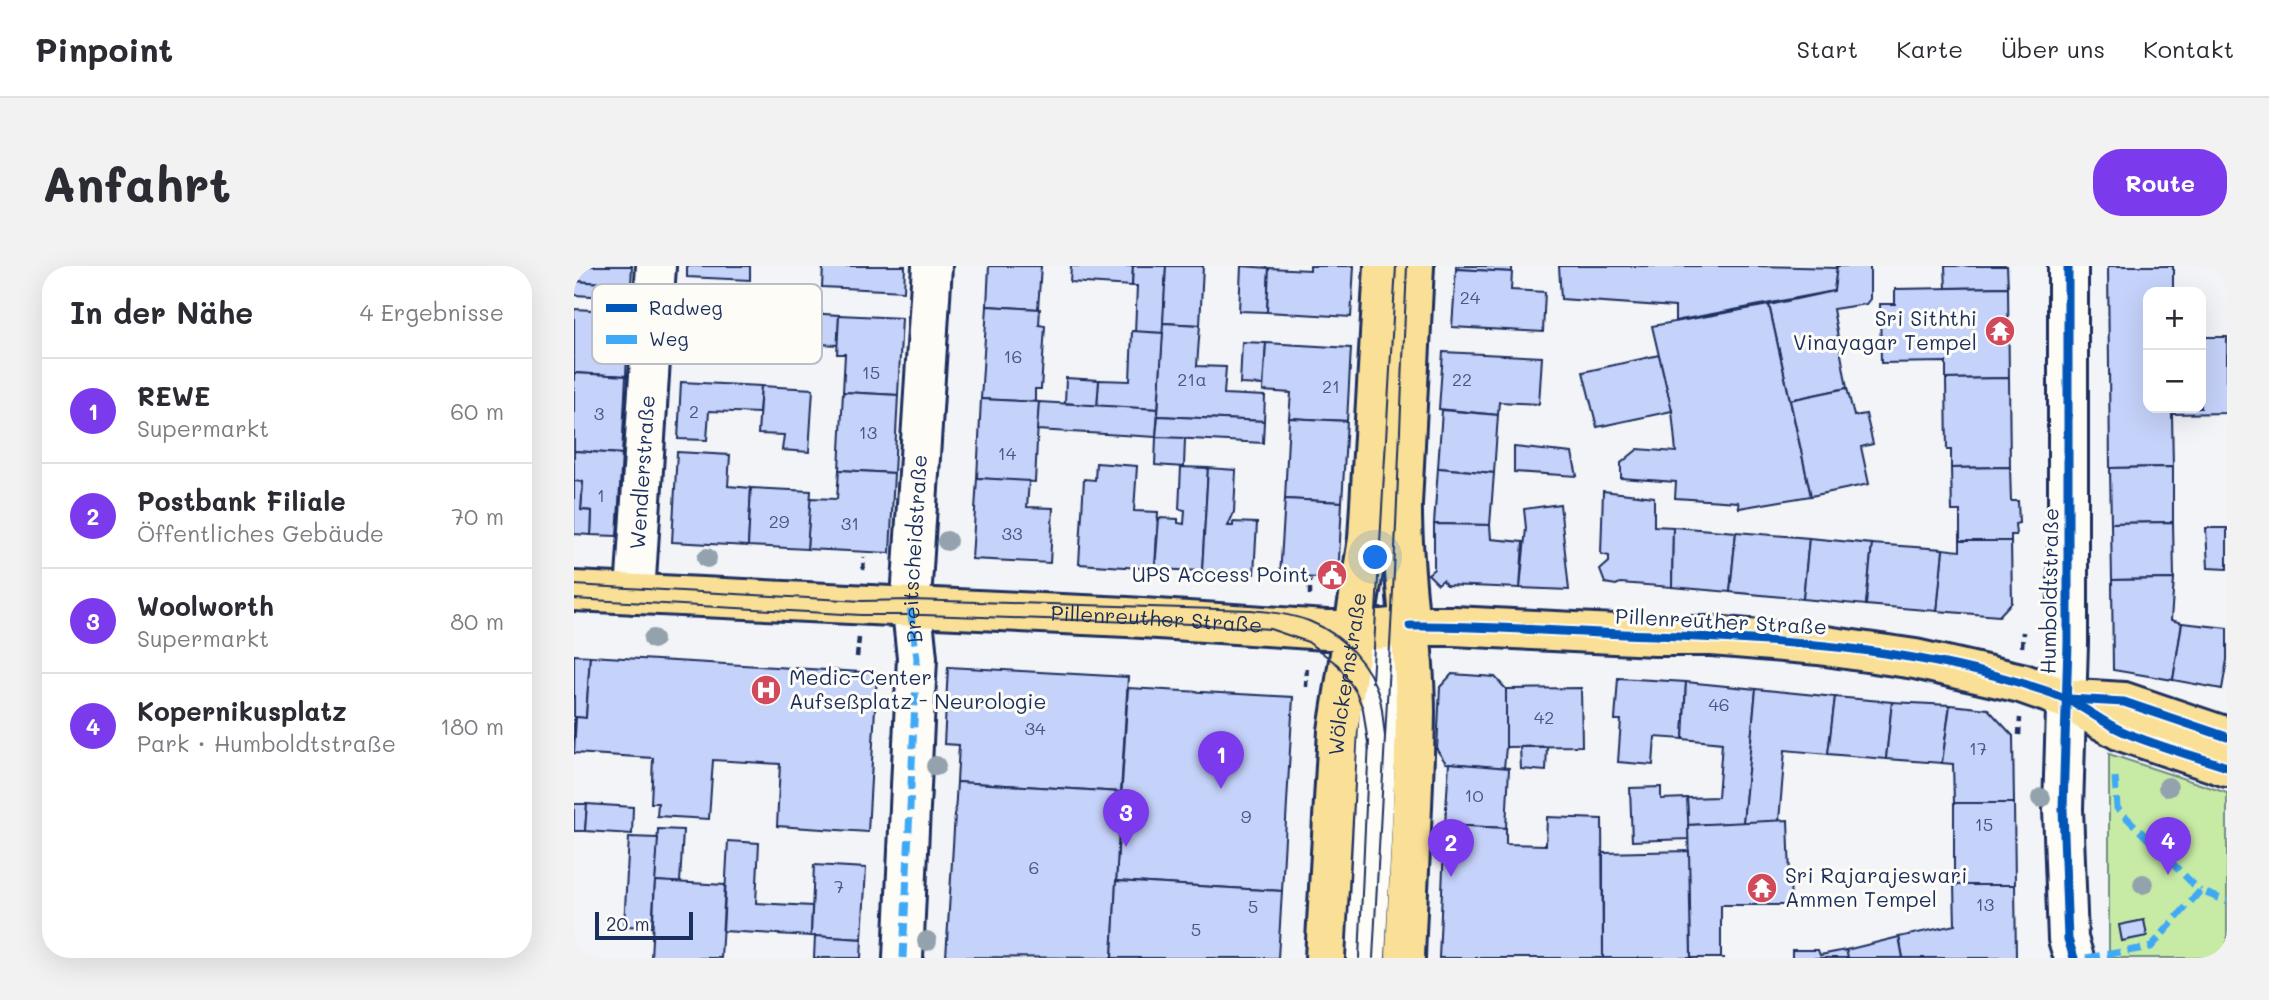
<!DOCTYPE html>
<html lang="de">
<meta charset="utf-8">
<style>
:root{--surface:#fff;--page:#f2f2f3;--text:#2b2b33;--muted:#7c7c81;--line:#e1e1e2;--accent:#7c3aed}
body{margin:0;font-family:Mali,sans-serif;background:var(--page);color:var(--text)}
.controls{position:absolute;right:21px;top:21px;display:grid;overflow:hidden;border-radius:14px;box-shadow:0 7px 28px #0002}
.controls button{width:63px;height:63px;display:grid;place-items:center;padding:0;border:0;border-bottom:2px solid var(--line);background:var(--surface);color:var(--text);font:35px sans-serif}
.scale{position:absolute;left:21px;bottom:18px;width:98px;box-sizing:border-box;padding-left:7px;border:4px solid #1b2f5e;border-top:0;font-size:19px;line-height:24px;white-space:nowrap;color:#1b2f5e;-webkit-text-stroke:5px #fdfcf7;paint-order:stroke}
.you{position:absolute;left:802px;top:292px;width:24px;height:24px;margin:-18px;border:5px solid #fff;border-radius:50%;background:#1a73e8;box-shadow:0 0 0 10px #1a73e833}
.badge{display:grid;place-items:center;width:46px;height:46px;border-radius:50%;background:var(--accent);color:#fff;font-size:23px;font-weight:700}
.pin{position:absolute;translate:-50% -58px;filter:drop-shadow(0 2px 4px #0008)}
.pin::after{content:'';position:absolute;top:37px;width:24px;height:21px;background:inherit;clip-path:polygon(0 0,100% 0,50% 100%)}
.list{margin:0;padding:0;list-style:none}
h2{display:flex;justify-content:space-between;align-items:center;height:91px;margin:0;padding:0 28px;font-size:30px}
h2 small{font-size:23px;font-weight:400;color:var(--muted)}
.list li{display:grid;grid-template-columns:46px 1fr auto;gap:21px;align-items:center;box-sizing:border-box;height:105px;padding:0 28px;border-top:2px solid var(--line)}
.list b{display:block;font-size:26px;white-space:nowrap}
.list p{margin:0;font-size:23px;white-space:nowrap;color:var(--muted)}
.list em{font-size:23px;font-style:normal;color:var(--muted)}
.map{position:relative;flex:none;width:1653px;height:692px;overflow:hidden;border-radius:28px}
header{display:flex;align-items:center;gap:42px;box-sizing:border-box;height:98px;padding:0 35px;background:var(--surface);border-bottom:2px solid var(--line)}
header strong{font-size:33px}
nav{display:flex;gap:38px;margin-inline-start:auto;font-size:24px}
.intro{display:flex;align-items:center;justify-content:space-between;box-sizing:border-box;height:168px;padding:0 42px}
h1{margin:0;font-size:49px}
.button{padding:18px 32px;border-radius:28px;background:var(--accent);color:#fff;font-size:24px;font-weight:700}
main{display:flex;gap:42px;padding:0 42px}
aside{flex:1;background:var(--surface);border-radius:28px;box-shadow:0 7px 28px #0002}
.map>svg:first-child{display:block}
</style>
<header>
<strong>Pinpoint</strong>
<nav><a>Start</a><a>Karte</a><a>Über uns</a><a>Kontakt</a></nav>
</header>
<div class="intro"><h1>Anfahrt</h1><a class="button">Route</a></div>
<main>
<aside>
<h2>In der Nähe<small>4 Ergebnisse</small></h2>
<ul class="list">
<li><span class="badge">1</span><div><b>REWE</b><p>Supermarkt</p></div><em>60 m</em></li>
<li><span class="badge">2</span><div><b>Postbank Filiale</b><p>Öffentliches Gebäude</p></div><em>70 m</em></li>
<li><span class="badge">3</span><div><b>Woolworth</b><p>Supermarkt</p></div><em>80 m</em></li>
<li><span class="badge">4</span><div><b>Kopernikusplatz</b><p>Park · Humboldtstraße</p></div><em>180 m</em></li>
</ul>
</aside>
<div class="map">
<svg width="1653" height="692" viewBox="0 0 1653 692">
<rect width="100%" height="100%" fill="#f2f4f7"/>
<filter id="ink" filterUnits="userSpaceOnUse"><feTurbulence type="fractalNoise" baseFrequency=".0143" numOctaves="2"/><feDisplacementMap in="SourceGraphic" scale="14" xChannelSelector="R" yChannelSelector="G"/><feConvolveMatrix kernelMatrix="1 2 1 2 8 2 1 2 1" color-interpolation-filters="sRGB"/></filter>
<g filter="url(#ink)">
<path fill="#c7eba5" stroke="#718d82" stroke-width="2" d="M1535,488L1653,527V692H1535Z"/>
<g fill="#c5d2f9" stroke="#1b2f5e" stroke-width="2">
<path d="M0,0H58L57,19L0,15Z"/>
<path d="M113,0H176V14L113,11Z"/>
<path d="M249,0H331L330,25L248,21Z"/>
<path d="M415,0H467L464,43L413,40Z"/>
<path d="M497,0H559L558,20L496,16Z"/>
<path d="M559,0H592L589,67L561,66L563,20H558Z"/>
<path d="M592,0H629L626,59L589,57Z"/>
<path d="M667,0L695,2L693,46L665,45Z"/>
<path d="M736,0H780L777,51L693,46L695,2L736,4Z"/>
<path d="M882,0H938V6L882,3Z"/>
<path d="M985,0H1185L1263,2L1260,25L1101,55V41L987,33Z"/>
<path d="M1263,0H1296V33L1292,38L1259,43L1273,122L1216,134L1195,39L1260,25Z"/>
<path d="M1371,0H1433L1434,21L1372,22Z"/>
<path d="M1534,0H1599V26H1574V142H1627V71H1653V147L1598,148L1599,201L1536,202Z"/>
<path d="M882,3L938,6L937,24L971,26L969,66L878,61Z"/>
<path d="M0,15L57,19L56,32L0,29Z"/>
<path d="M1434,21L1435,112L1372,113V96L1307,97L1306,38H1321V23Z"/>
<path d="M1195,39L1237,230L1165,242L1164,236L1101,232L1102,216L1047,212V197L1064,183L1102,186L1098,145L1078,60Z"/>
<path d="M413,40L466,43L465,59L471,60L467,123H461V136L407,133Z"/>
<path d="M0,43L55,46L52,110L0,107Z"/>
<path d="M219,46L265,49L264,79L246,78L243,71L217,70Z"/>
<path d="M265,49L328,52L324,129L269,126L271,88H263Z"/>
<path d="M589,57L626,59L623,100L652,101L650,128L691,130L690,155L584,150Z"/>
<path d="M558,65L589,67L584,143L523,140L525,114L556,115Z"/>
<path d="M668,76L692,77L689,119L666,118Z"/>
<path d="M692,77L777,82L773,155L715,152L717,127L689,125Z"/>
<path d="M869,86L968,91L965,138L925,136L924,149L865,143Z"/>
<path d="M1085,89L1098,145L1023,161L1009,106Z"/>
<path d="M0,107L52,110L48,188L0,185Z"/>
<path d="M492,112L525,114L523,140L491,137Z"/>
<path d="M1435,112L1436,201L1377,202V184H1373L1372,113Z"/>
<path d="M107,116L187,120L185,147L135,145L133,174L104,173Z"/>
<path d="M187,120L239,123L235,186L208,184L210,169L184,168Z"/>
<path d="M1273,122L1280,150L1292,148L1299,178L1287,181L1295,218L1237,230L1216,134Z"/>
<path d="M269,126L324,129L320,207L265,204Z"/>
<path d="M407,133L465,136L461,216L403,212Z"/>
<path d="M465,136L584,143L582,171L463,164Z"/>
<path d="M868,144L924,149L920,207L864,202Z"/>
<path d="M584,150L690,155L689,177L582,171Z"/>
<path d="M715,152L773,155L768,236L711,233Z"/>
<path d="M582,171L611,172L610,201L581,199Z"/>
<path d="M940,181L998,187L1003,210L940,206Z"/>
<path d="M0,185L48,188L43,270L17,269L18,245L7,244L9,216L0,215Z"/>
<path d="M103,186L156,189L154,220L177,222L174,280L98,276Z"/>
<path d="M522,197L563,200L560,245L584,246L581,303L505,298L510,213L521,214Z"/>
<path d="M607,201L634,202L628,305L581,303L585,252L604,253V257L610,258L611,244L605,243Z"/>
<path d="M1436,201L1437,235H1444L1445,257L1441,258L1442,269H1437V275H1386V245H1378L1377,202Z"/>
<path d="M1599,201V256L1537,257L1536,202Z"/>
<path d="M634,202L662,204L660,246L654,260H659V256L683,257L680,308L628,305Z"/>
<path d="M864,202L920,207L916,259L860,258Z"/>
<path d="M265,204L320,207L316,287L233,283L236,232L263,233Z"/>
<path d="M403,212L455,215L453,241L479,242L476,297L398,293Z"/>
<path d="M0,215L9,216L7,244L18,245L17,269L0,268Z"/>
<path d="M177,222L237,225L233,283L174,280Z"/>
<path d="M1029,225L1080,231V260L1099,261L1098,321L1046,317L1042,319L1031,317L1026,304L1035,296V290L1027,288Z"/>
<path d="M711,233L768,236L764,313L706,310Z"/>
<path d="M986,238L995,324L946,322L952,262L950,243Z"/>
<path d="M1599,256L1600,313L1538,314L1537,257Z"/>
<path d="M860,258L916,259L917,273L949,276L946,322L872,319L869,314L864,318L854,308L860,303Z"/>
<path d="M1099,261L1162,266L1156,326L1098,321Z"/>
<path d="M1632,262H1653V303L1634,302Z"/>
<path d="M1162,266L1235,272L1229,333L1156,326Z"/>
<path d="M1235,272L1298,278L1292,339L1229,333Z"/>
<path d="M1386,275H1437L1438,336L1425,350L1363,345L1369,283L1386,285Z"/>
<path d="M1298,278L1369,283L1363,345L1292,339Z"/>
<path d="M1600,313L1597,354L1608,357L1599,414L1539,404L1538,314Z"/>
<path d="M1608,357L1653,362V394L1648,423L1599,414Z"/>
<path d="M0,389L16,390L12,452L2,451L0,475Z"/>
<path d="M16,390L303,407L294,566L203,560L206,498L139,494L135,553L83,550L84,537H77L79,492L0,487L2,451L12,452Z"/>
<path d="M374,401L554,411L547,526L383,516L385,479L370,478Z"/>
<path d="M878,408L921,411L932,423V481L930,502L872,497L863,484L866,421Z"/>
<path d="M1044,412L1112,416L1109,473L1081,471L1079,499L1044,496L1047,454H1041Z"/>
<path d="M1112,416L1182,423L1169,557L1114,559L1113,532L1144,531L1148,477L1109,473Z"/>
<path d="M554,422L719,431L708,625L542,615Z"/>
<path d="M1007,422L1008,480L932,481V423Z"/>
<path d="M1182,423L1261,431L1254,488L1211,484L1205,555L1169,557Z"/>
<path d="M1261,431L1318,436L1312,493L1254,488Z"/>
<path d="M1318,436L1376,439L1368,497L1312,493Z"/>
<path d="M1376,439L1414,443L1439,470L1440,537H1380L1379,498L1368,497Z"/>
<path d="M946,481H973L972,505L947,503Z"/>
<path d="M875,497L935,502L932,562L871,559Z"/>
<path d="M383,516L547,526L538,692L372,691Z"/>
<path d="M1087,521V533L1113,532L1115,573L1058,575L1056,522Z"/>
<path d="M1380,537H1440L1441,619H1380Z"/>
<path d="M0,538H13L11,565H0Z"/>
<path d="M13,538L59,541L58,568L11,565Z"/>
<path d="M973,551L1028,553L1029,692H865L871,559L932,562V578L972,579Z"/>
<path d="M1214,554L1217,639H1147V692H1151H1117L1114,559Z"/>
<path d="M84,563L109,564L106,617L81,615Z"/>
<path d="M55,571L84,572L78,661L50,660Z"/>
<path d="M154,575L185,577L182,637L238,640L237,670L149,665Z"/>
<path d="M1115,585L1117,692H1029V587Z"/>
<path d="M240,599L292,602L288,673L237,670Z"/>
<path d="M81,615L151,619L147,692H77Z"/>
<path d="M542,615L708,625L704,692H538Z"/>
<path d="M1380,619H1441L1442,692H1329L1325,671L1381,659Z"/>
<path d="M1570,654L1573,670L1548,675L1545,659Z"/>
<path d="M241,670L288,673L287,692H240Z"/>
<path d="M1325,671L1329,692H1274L1272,684Z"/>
<path d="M1218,684H1244L1246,689L1272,684L1274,692H1218Z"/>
</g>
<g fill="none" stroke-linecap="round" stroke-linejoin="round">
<g stroke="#1b2f5e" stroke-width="44">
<g id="minor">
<path d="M1494,0V377L1489,543L1494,673L1500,692"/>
<path id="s1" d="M61,328L82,0"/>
<path id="s2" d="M329,692L343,392L337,334L358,0"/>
<path d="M792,692L809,363"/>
</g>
</g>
<g stroke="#1b2f5e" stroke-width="44">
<g id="major">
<path id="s3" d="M0,325L553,351L752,364H801L836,360H879L1081,370H1138L1245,379L1341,393L1447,417L1492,433L1547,465L1653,501"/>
<path d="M1501,433L1550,436L1653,471"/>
<path id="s4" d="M751,692L764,465L794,273L810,0"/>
<path d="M831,692C834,610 840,528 841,446C841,377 827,308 828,238L840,0"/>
</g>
</g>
<g stroke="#1b2f5e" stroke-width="4.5" stroke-dasharray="7 5" stroke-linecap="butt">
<path d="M289,304L290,291"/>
<path d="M736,329V314"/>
<path d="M1448,381L1449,366"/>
<path d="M283,391L285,372"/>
<path d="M732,421L733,397"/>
<path d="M1445,469L1446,452"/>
</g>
<use href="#minor" stroke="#fdfcf7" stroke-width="38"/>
<use href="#major" stroke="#fadf96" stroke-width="38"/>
<g stroke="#1b2f5e" stroke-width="2">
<path d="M0,319L288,335L337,334L677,344C697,346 716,348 735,355C768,368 797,399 806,433C809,445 809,457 811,470"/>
<path d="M0,333L287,349H349L618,358L696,363L734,376L764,399L782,426L789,443L795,484"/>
<path d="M798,416L822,0"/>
<path d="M785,692L795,475"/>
<path d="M799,692L820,306L833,0"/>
</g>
<g stroke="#3fa9f5" stroke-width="7" stroke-dasharray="14 7" stroke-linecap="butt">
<path d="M1541,511L1543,542L1626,625"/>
<path d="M329,692L343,392L336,341"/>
<path d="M1512,692L1577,681L1626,625L1653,635"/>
</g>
<g stroke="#fdfcf7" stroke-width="13">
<g id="cycleway">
<path d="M1494,0V377L1489,543L1494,673L1500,692"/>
<path d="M836,360C917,359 998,367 1080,369C1203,374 1329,381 1447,417C1462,422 1478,426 1492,433C1512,442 1528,456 1548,465C1581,480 1618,489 1653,501"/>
<path d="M1495,433L1550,436L1653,471"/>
</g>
</g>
<use href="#cycleway" stroke="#0057b8" stroke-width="9"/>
</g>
<g fill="#93a2ad">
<circle cx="373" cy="275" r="10"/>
<circle cx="133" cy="292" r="10"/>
<circle cx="79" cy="373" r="10"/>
<circle cx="362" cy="500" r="10"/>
<circle cx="1594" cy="521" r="10"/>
<circle cx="1467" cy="532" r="10"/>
<circle cx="1569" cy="618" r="10"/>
<circle cx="353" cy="675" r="10"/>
</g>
</g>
<defs>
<g id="temple-disc" transform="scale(1.575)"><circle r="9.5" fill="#d1495b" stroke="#fdfcf7"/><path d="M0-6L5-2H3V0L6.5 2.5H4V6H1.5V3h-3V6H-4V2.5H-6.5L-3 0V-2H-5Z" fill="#fff"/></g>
<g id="civic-disc" transform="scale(1.575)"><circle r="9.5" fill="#d1495b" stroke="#fdfcf7"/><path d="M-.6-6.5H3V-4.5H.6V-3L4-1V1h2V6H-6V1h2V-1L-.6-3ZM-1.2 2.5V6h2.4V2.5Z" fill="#fff"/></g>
<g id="hospital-disc" transform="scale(1.575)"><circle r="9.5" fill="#d1495b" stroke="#fdfcf7"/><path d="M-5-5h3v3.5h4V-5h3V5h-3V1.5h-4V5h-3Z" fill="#fff"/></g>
</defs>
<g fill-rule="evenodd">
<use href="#temple-disc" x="1426" y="65"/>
<use href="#civic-disc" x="758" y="309"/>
<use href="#hospital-disc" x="192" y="424"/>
<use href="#temple-disc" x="1188" y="622"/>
</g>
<g text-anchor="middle" stroke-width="6" stroke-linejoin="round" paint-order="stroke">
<g font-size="18" fill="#465885">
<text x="896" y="38">24</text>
<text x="439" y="97">16</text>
<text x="297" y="113">15</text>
<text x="618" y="120">21a</text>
<text x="888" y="120">22</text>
<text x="757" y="127">21</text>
<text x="120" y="152">2</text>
<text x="25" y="154">3</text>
<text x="294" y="173">13</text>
<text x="433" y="194">14</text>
<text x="27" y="236">1</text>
<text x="205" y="262">29</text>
<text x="276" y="264">31</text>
<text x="438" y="274">33</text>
<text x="1145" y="445">46</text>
<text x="970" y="458">42</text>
<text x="461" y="469">34</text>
<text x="1404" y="489">17</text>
<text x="900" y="536">10</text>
<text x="672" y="557">9</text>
<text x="1410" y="565">15</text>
<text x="460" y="608">6</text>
<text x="265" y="627">7</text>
<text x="1411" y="645">13</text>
<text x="679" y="647">5</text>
<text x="622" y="670">5</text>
</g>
<g font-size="21" fill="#1b2f5e" stroke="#fdfcf7" text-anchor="end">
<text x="1403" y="60">Sri Siththi<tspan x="1403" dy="24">Vinayagar Tempel</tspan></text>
<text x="735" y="316">UPS Access Point</text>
<text x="215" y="419" text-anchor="start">Medic-Center<tspan x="215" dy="24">Aufseßplatz - Neurologie</tspan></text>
<text x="1211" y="617" text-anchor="start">Sri Rajarajeswari<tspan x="1211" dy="24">Ammen Tempel</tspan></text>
</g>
<g font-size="21" fill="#1b2f5e" stroke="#fdfcf7">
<text dy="7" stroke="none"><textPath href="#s1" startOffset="122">Wendlerstraße</textPath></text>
<text dy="7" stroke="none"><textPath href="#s2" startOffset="410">Breitscheidstraße</textPath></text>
<text transform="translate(1476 325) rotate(-89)" y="7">Humboldtstraße</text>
<text dy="7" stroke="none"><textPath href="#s3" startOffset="583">Pillenreuther Straße</textPath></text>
<text transform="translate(1147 356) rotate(3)" y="7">Pillenreuther Straße</text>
<text dy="7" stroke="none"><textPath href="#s4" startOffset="285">Wölckernstraße</textPath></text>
</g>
</g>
<rect x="18" y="18" width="230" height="80" rx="10" fill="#fdfcf7" stroke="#b9bec9" stroke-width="2"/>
<rect x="32" y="38" width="31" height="8" fill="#0057b8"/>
<rect x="32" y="69" width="31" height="9" fill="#3fa9f5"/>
<g font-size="19" fill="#1b2f5e">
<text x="75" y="49">Radweg</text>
<text x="75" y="80">Weg</text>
</g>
</svg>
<div class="controls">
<button>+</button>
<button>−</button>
</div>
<div class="scale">20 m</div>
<div class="you"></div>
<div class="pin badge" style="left:647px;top:523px">1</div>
<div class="pin badge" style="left:877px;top:611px">2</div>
<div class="pin badge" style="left:552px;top:581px">3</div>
<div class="pin badge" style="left:1594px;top:609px">4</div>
</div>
</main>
